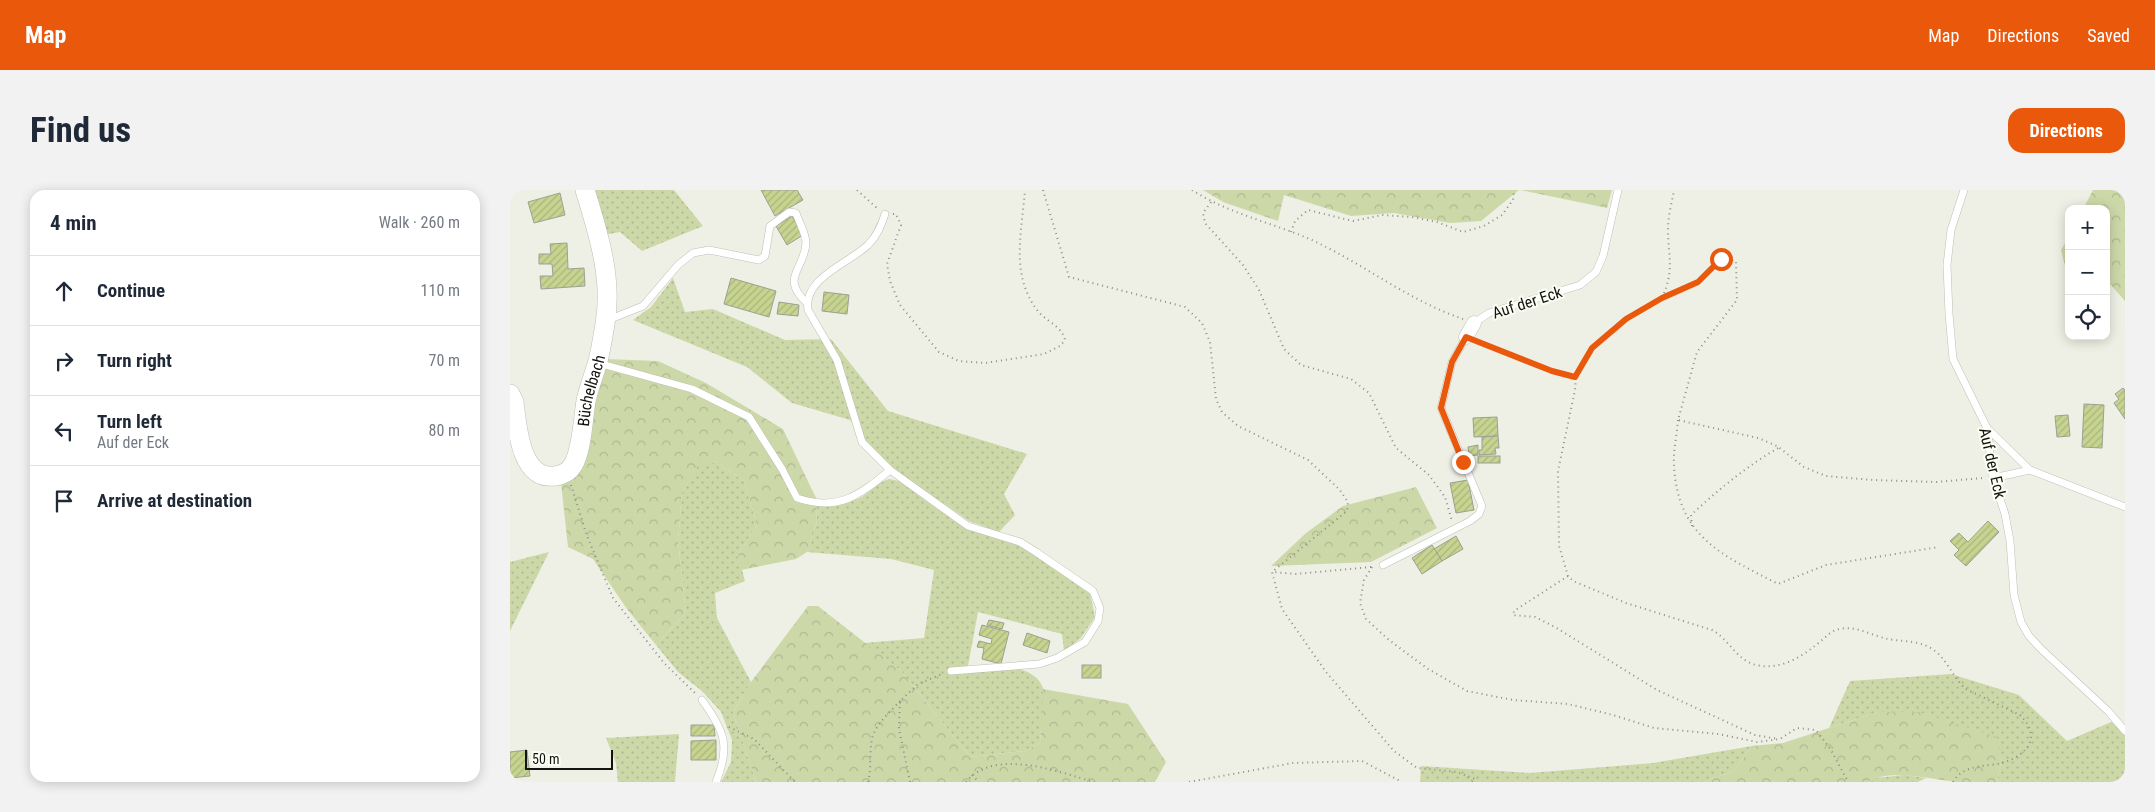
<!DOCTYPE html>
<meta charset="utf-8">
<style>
:root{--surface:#fff;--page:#f2f2f3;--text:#1f2937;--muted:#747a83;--line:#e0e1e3;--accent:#ea580c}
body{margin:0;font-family:"Roboto Condensed",sans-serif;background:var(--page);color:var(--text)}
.controls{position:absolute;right:15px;top:15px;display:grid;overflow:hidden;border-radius:10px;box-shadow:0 2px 12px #0003}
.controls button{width:45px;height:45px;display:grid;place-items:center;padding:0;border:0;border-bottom:1px solid var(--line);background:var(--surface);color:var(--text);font:25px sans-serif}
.scale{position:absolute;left:15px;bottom:12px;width:88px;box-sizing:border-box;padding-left:5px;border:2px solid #131310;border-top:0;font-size:14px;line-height:18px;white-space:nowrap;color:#131310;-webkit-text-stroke:4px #fbfef2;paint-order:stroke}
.stop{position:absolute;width:15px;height:15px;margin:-11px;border:4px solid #ea580c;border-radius:50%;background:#fff}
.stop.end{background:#ea580c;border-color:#fff;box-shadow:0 1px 5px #0008}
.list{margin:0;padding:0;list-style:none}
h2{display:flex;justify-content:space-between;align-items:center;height:65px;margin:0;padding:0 20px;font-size:21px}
h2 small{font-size:16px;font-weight:400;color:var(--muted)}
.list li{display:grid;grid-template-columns:32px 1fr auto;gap:15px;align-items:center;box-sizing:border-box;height:70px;padding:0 20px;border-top:1px solid var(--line)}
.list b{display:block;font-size:19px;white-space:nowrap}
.list p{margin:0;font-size:16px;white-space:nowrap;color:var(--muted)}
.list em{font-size:16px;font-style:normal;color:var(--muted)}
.icon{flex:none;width:28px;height:28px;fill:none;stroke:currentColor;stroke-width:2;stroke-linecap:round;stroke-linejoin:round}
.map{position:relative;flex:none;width:1615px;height:592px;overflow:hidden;border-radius:15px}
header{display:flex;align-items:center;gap:30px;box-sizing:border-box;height:70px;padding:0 25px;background:var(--accent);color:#fff}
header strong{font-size:24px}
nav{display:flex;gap:28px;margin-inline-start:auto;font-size:18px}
.intro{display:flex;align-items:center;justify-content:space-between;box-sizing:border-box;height:120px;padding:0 30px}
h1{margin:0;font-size:35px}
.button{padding:12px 22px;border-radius:15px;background:var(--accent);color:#fff;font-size:18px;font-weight:700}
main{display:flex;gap:30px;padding:0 30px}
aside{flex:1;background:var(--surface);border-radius:15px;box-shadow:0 2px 12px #0003}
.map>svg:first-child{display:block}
</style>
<header>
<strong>Map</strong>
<nav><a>Map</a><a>Directions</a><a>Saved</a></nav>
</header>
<div class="intro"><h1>Find us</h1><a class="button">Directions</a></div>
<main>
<aside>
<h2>4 min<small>Walk · 260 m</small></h2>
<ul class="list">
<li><svg class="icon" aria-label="ahead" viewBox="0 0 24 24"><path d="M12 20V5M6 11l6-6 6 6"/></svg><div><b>Continue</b></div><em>110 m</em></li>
<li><svg class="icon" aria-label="right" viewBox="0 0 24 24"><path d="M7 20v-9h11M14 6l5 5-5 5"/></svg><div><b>Turn right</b></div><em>70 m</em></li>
<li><svg class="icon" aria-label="left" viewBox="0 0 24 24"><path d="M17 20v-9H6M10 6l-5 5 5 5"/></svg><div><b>Turn left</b><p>Auf der Eck</p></div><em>80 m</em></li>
<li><svg class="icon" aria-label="arrive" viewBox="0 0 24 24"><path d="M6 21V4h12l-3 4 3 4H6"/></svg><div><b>Arrive at destination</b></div></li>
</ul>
</aside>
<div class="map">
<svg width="1615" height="592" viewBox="0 0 1615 592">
<defs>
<pattern id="grass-dots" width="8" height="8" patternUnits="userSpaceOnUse" patternTransform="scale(1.25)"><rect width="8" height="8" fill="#cdd8a9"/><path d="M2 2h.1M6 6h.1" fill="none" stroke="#afb890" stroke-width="1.8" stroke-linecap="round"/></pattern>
<pattern id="forest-crowns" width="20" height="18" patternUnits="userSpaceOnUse" patternTransform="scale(1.25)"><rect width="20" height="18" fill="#cdd8a9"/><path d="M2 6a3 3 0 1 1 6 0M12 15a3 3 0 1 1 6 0" fill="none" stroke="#afb890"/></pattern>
<pattern id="building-hatch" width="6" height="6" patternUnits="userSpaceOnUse" patternTransform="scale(1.25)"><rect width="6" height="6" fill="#c6d490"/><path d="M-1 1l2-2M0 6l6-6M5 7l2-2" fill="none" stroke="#a9b57b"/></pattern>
</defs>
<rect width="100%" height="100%" fill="#eef0e5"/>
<g fill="url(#grass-dots)">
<path d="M81,0H164L193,36L132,61L110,42L94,45Z"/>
<path d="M163,88L175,122L203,119L275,150L321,149L378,221L517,264L494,304L505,325L489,342L459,331L382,278L359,257L340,230L282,213L237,177L123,130L141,117Z"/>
<path d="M206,272L234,291L247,335L228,365L235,391L205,403L207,428L241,492L223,522L246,592H211L221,572L222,550L211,522L193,502L168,482L146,455L176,423L168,351L172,303L188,274Z"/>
<path d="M379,289L389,291L444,331L459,339L504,353L525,364L580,403L585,427L571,448L554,461L552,444L468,422L458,476C480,477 524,472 533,498C536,506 530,542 530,553L515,561L460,567L391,481L354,453L414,448L424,380L381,369L297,362L307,332L306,313C323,315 341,315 356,304C364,298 369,292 379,289Z"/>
<path d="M39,362L0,441V372Z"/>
<path d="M1441,484L1509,505L1557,551L1601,532L1615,544V592H1487L1492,566L1368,522L1319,538L1340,491Z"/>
<path d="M169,544L165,592H108L106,573L96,548Z"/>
<path d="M1242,556L1224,581L1193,592H910L911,576L1020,583L1143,573Z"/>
<path d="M1395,585L1416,588L1408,592H1358L1364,588Z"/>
</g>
<g fill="url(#forest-crowns)">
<path d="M693,0H1009L971,31L940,33L884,23L841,26L774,5L768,31L713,12Z"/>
<path d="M1010,0H1102L1097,18Z"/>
<path d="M1583,0H1615V111L1601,95L1596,97V19H1573Z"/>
<path d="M1559,46V92L1551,60Z"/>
<path d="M95,169L148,171L196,193L273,239L306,308L307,332L297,362L286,369L231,380L228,365L247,335L234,291L206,272L188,275L172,303L168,351L176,423L146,455L117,419L83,369L58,357L51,293Z"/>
<path d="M906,297L927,338L861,372L761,376L796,343L833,316Z"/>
<path d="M298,416H308L391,481L460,567L515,561L530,553L533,499L618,514L656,572L645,592H246L223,522L241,492Z"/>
<path d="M1368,522H1409L1487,547L1492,566L1487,592C1474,592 1460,592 1447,592C1423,590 1379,578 1358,592H1193L1224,581L1242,556L1273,553Z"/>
</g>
<g fill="url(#building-hatch)" stroke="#9d9f94">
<path d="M251,0H287L293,10L265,26Z"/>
<path d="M50,3L55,25L24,33L18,12Z"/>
<path d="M282,26L293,45L277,55L266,36Z"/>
<path d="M57,53L58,79L74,78L75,96L31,99L30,86H43L42,74H29V64H41L40,54Z"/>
<path d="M221,88L266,101L259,127L214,114Z"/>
<path d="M314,102L339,105L337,124L312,121Z"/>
<path d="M269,112L289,115L288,126L267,124Z"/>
<path d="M1613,198L1615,200V229L1604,213L1609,209L1605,204Z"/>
<path d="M1574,214L1594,215L1592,258L1572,257Z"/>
<path d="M1558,225L1560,246L1547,247L1545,226Z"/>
<path d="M987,227L988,246L964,247L963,228Z"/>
<path d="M988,246L989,258H985L986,264L969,265V260H972V247Z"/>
<path d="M968,255V265L959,266L958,257Z"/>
<rect x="968" y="266" width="22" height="7"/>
<path d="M958,290L964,320L946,323L940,293Z"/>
<path d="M1478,331L1489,342L1456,376L1444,365L1449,360L1440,351L1449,343L1458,352Z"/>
<path d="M946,346L953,359L932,371L924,359Z"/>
<path d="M922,355L932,371L912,384L902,368Z"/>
<path d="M479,430L494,433L492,439L477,435Z"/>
<path d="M472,435L499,442L491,474L472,469L474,458L467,457L469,451L481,454L482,449L469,445Z"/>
<path d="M517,443L540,451L537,463L513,455Z"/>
<rect x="572" y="475" width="19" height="13"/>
<path d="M181,535H204L205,546H181Z"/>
<path d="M206,550V570H181V551Z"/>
<path d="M17,560L20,586L0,588V562Z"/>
</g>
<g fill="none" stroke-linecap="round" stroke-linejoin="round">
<g stroke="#bdc0b5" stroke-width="8">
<g id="lane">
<path d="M1454,0L1441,40L1437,75L1439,124L1443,169L1477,238L1483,288L1495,324L1500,351L1504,405L1511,432L1519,446L1531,459L1598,521L1615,541"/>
<path d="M375,24C371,36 367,46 358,55C338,74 293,88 298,120L327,170L352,252L380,280"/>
<path d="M98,130L133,116L168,75L183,63L199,60L249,70L255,66L260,36L279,22L286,23C289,32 296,44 296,53C295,79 269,88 297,113"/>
<path d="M964,133L979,123L1070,95L1086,82L1093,66L1108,0"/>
<path d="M88,173L182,199L239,227L272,279L287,308C328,322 350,305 380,280L458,336L510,352L526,362L583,401L590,418L588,431L575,452L547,468L529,474L441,481"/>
<path d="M1477,238L1520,280L1615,317"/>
<path d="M1483,288L1520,280"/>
<path d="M873,375L960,331L969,324L972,316L931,218L942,172L956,147"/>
<path d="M192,510C214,540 221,556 206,592"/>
</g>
</g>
<g stroke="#bdc0b5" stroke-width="15">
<path id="street" d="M956,147L964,133"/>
</g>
<g stroke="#bdc0b5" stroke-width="20">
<g id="secondary">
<path id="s1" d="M0,204L4,212C7,235 10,291 45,286C52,285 59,282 63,275C72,260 73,229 76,211C79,197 84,185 88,171C91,159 93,146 95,134C103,88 88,43 75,0"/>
</g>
</g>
<g stroke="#8d8e86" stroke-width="2" stroke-dasharray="1 4" stroke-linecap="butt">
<path d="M347,0L368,19"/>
<path d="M533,0L559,87L675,117L692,133L700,152L706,209L712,222L728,236L798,270L829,299L838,312L837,321L762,382"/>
<path d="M682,0C719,24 764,33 804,51C855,75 900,111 953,129"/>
<path d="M701,12L693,23L695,33L733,75L749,100L774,159L791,175L841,189L859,203L886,258L919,285L935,307L942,331"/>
<path d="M383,24H386L391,35L377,74L380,91L390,115L429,162L449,171L475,173L534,164L550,156L555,150C552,136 535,131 527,120C500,84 512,41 515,0"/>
<path d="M781,42L785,31L798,20L843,31L872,25L902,27L927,32L953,42L974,36L992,25L1003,10L1004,0"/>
<path d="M1152,108C1165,79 1158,68 1158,39C1158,26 1162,12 1164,0"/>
<path d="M968,152L1042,181L1064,187"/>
<path d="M1168,230C1167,245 1163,261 1164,276C1168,347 1212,365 1268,394L1316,375L1429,357"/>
<path d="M61,295L77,346L103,408L154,473L186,504"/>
<path d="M1182,336L1181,325C1208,300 1238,275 1270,257"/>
<path d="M861,377L786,384L762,382L772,419L816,482L884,561L907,578L947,582L965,589L961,592"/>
<path d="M862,377L854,390L850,413L856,429L879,450L918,479L957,501L1003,510L1058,514L1103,525L1144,538L1208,544L1247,552L1270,549L1287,538L1306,540L1321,560L1338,592"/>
<path d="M1058,386L1004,421L1003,425L1025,427L1045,437L1147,500L1245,545L1268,549"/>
<path d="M219,537L244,549L285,592"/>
<path d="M462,585L469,592"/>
<path d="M358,592C362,577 359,564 362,549C365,535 380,522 390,511"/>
<path d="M400,592L389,539L390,511L408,494L432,484"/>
<path d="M456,592C484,557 549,582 584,592"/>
<path d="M679,592L783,573L852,571L892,592"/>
<path d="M1443,592C1453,574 1476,577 1492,573C1518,565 1532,547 1510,525L1456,499C1443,488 1438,471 1425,461C1411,450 1394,452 1378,449C1363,446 1345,435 1330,439C1322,440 1317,446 1311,451C1293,466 1271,481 1246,475C1226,470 1219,449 1202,440L1116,413L1063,391L1058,386L1049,356L1048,281L1065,200C1066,157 1116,127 1151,108C1162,102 1175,99 1186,93C1195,88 1203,76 1211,69L1226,71L1227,110L1187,162L1168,230L1248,248L1267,256L1294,277L1316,286L1363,290L1426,292L1473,288"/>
</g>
<use href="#lane" stroke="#fff" stroke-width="7"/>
<use href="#street" stroke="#fff" stroke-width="14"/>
<use href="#secondary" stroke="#fff" stroke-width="19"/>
</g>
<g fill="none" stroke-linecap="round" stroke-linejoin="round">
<path stroke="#ea580c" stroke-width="6" d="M953,272L931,218L942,172L956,147L1042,181L1065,187L1082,158L1116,129L1152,108L1188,92L1211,69"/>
</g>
<g text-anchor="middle" stroke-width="4" stroke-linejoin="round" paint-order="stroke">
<g font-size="16" fill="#131310" stroke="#fbfef2">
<text transform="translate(1017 112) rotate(-18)" y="6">Auf der Eck</text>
<text dy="6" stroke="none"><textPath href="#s1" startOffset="202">Büchelbach</textPath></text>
<text transform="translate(1483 273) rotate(77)" y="6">Auf der Eck</text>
</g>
</g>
</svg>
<div class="controls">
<button>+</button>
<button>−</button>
<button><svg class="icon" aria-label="locate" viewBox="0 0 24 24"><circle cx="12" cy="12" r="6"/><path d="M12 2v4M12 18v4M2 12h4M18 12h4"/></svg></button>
</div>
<div class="scale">50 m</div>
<div class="stop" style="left:1211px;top:69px"></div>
<div class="stop end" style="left:953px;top:272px"></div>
</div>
</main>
